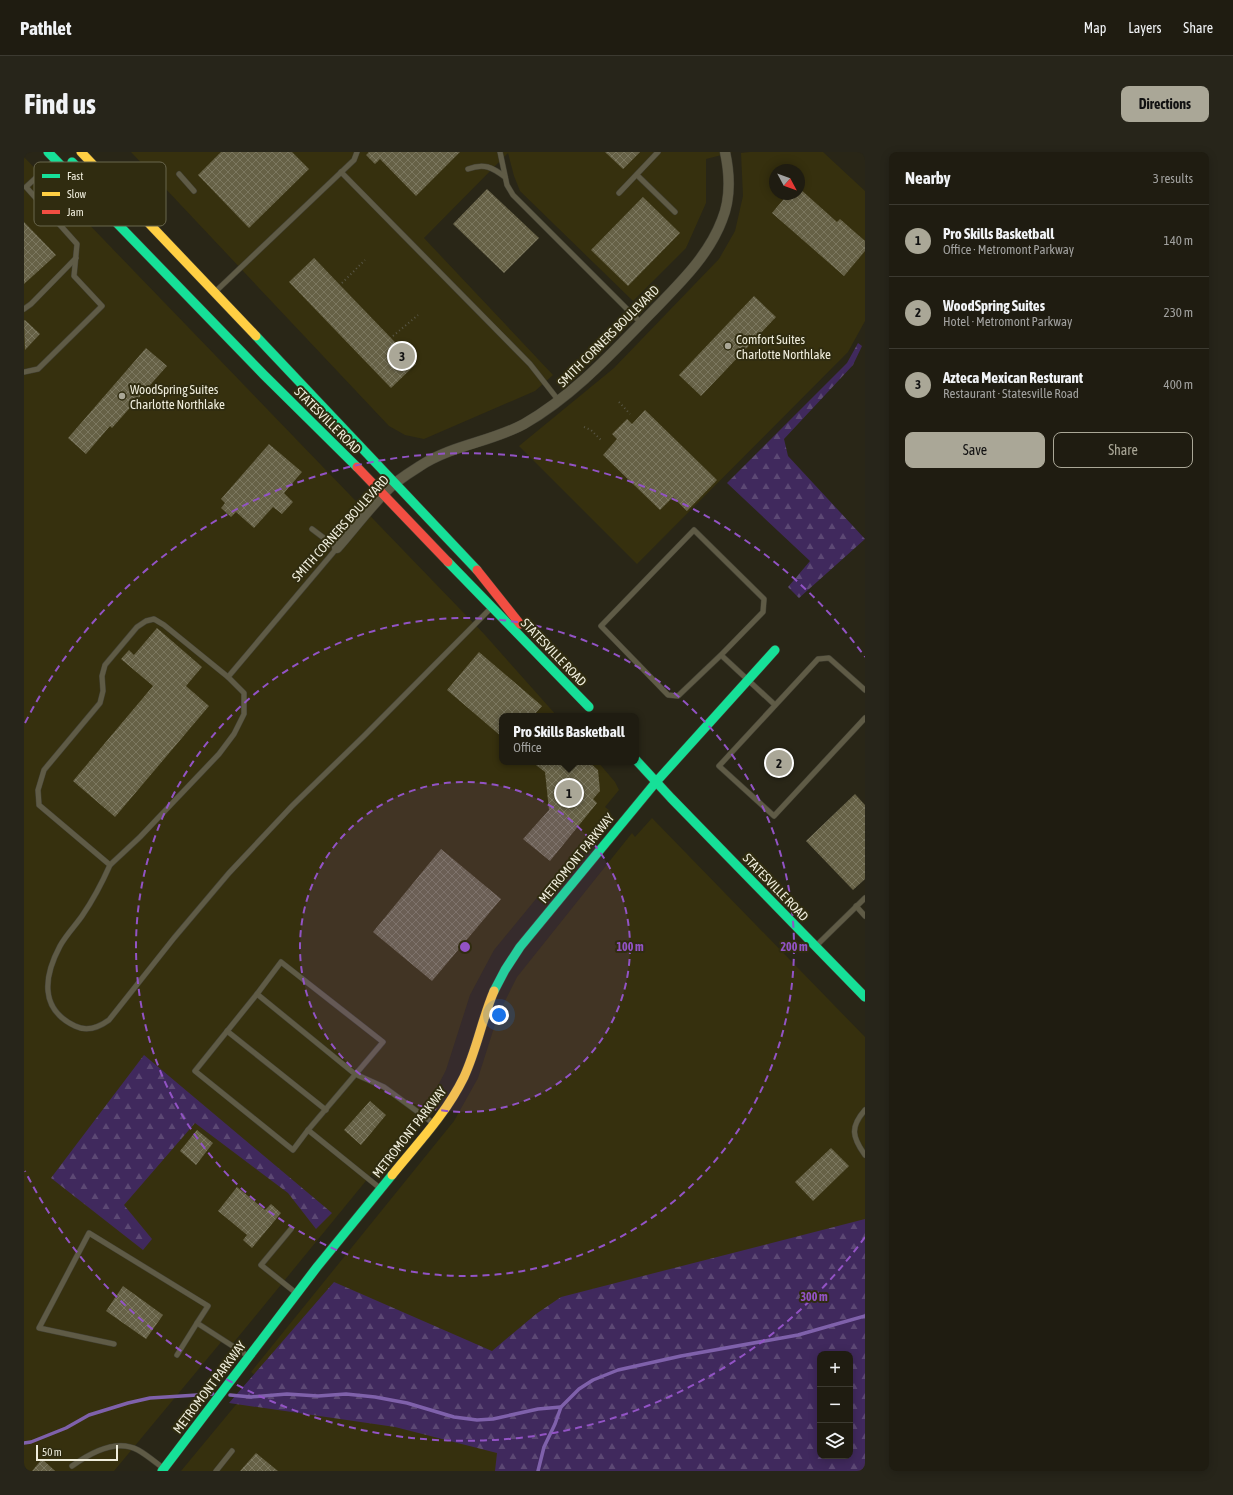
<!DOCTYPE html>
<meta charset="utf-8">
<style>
:root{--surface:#1f1c11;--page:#27251a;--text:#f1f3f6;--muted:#a1a19f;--line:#3c3a31;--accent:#aaa797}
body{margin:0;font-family:"Asap Condensed",sans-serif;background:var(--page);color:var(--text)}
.controls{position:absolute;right:12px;bottom:12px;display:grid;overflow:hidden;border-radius:8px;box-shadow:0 2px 10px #0003}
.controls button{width:36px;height:36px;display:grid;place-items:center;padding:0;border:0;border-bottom:1px solid var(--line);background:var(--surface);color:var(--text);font:20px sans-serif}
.compass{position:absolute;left:745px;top:12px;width:36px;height:36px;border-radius:50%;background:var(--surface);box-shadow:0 2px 10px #0003;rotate:131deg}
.scale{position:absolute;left:12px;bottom:10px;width:82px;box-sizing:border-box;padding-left:4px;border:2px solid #efeddc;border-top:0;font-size:11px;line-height:14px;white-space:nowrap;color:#efeddc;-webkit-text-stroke:3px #302c10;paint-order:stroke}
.you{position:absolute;left:475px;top:863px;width:14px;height:14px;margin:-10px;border:3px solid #fff;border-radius:50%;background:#1a73e8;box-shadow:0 0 0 6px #1a73e833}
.badge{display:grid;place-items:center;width:26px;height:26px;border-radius:50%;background:var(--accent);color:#111;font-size:13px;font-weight:700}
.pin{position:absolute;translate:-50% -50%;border:2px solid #fff;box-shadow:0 1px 4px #0006}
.popup{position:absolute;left:475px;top:561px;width:140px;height:52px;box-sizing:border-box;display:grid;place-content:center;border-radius:8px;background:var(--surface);filter:drop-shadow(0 1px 3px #0005);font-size:13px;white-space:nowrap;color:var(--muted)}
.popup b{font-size:15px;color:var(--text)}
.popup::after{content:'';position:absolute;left:50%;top:100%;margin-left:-8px;border:8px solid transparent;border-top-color:var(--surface)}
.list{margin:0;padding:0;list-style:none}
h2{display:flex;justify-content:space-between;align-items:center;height:52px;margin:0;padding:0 16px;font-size:17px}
h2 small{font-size:13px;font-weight:400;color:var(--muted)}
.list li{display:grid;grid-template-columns:26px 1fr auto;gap:12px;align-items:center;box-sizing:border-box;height:72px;padding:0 16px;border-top:1px solid var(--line)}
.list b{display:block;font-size:15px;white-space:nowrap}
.list p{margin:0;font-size:13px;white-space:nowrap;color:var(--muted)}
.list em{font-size:13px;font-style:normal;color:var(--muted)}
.actions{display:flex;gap:8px;padding:12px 16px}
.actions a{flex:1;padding:9px 0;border:1px solid var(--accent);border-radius:8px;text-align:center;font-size:14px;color:var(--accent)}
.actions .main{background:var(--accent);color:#111}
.icon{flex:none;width:22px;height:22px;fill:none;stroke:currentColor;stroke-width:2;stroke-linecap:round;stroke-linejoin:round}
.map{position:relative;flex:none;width:841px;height:1319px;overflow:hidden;border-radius:8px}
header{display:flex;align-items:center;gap:24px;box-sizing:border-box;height:56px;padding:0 20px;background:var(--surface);border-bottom:1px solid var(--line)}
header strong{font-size:19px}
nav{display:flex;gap:22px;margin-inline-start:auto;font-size:14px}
.intro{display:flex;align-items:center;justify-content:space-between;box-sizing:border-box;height:96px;padding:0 24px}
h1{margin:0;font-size:28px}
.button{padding:10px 18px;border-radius:8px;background:var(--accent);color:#111;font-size:14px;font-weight:700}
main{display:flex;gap:24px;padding:0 24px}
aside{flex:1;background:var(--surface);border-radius:8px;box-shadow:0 2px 10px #0003}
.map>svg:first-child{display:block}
</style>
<header>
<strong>Pathlet</strong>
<nav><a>Map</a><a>Layers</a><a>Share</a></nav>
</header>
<div class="intro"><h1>Find us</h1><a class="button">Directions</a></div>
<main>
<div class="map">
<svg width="841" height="1319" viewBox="0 0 841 1319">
<defs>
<pattern id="forest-firs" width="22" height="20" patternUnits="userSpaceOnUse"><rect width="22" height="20" fill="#40295d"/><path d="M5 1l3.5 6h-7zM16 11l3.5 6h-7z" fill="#5c4874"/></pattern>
<pattern id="building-cross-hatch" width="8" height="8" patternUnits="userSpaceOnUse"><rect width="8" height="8" fill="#666146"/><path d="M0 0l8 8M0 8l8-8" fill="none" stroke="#7c7860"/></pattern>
</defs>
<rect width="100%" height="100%" fill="#292617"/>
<g fill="#36300e" fill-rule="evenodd">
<path d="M107,0H709L682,7V51L662,96L609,149L496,39L490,24L484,1L400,86L529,223L511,239L400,287L381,283L365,274Z"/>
<path d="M726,0H799L841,39V169L824,200L613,412L495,294L590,216L695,107L711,79L719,44L717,1ZM751,18H775V42H751Z"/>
<path d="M0,5L461,483L533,564H478V610H574L591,630L595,638L581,655L585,658L470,798L446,843L422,918L404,953L206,1195L198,1189L90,1319H0Z"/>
<path d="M628,666L841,885V1319H157L234,1226L227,1220L430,969L454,926L474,863L493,825L608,681L611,685ZM796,1202H826V1304H796Z"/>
</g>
<g fill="url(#forest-firs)" fill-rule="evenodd">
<path d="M834,191L838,194L829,213L760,287L764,304L841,387L775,446L764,435L786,409L703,331L823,211Z"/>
<path d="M120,903L308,1061L292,1077L264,1041L171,971L100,1053L128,1087L119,1098L27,1026Z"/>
<path d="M841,1067V1319H471L473,1301L371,1275L205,1251L310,1130L468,1199L512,1162L537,1145ZM796,1202H826V1304H796Z"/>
</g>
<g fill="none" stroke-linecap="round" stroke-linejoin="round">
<g stroke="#7f61ab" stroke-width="3.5">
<path d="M206,1243L227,1245L263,1242L294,1244L322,1242L351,1245L383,1251L430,1265L453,1268L469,1267L514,1257L537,1255"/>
<path d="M0,1291L7,1290L42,1276L65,1263L104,1251L126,1246L189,1242"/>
<path d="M514,1319L520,1295L531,1272L537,1255L555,1237L569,1228L594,1218L657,1204L774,1183L841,1164"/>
</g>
</g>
<g fill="url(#building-cross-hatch)">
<path d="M197,0H268L285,17L225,76L174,23Z"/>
<path d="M345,0H436L392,44L356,7L351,12L342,3Z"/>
<path d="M581,0H616L599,17Z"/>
<path d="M775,36L813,70L816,67L841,89V99L820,124L748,61L764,42H775Z"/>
<path d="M463,37L515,86L480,121L429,72Z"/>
<path d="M619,45L656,81L604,134L567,98Z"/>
<path d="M0,70L32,103L0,132Z"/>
<path d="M290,106L392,212L367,236L265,130Z"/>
<path d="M730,144L752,165L677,244L655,223Z"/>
<path d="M1,168L16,182L1,198L0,169Z"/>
<path d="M122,196L143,214L88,276L86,274L62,302L44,286Z"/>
<path d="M621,258L693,328L663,359L649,345L636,358L579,303L593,287L588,282L603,267L608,272Z"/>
<path d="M245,292L278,320L260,341L269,350L258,362L249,355L230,376L212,360L207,365L197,356L201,351L197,347Z"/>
<path d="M133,476L178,515L162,534L185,554L91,665L49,629L129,534L97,507L105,498L110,503Z"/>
<path d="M455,500L518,554L509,564H478V585L423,538Z"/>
<path d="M508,610H567L566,611L574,618L576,639L569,647L573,651L526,709L499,687L525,658L521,620Z"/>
<path d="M831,642L841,653V727L829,738L782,689Z"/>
<path d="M417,697L477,747L408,829L349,780Z"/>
<path d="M346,949L362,963L337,993L320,978Z"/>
<path d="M173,978L189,991L172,1013L156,999Z"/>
<path d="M807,996L825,1014L789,1049L771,1030Z"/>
<path d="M213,1035L241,1058L247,1052L257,1061L228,1096L219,1088L223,1083L194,1059Z"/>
<path d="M99,1134L139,1163L122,1187L82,1159Z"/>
<path d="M232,1301L254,1319H216Z"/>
<path d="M18,1307L31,1319H8Z"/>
</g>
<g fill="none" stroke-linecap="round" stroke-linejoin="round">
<g stroke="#434134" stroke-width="6">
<g id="lane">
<path d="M476,0L483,33L489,43L617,171"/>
<path d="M444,17C460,11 468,15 481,25"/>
<path d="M317,20L506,212L535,249"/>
<path d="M155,22L170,39"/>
<path d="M613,23L651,60"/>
<path d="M595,41L634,0"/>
<path d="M191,140L330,8L333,0"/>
<path d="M0,157L7,152L52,106"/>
<path d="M0,220L14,217L78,154L50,124L53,92L2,35L31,8"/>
<path d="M130,467L140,473L204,525L220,541V562L210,582L195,602L116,685L86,713L15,653L14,638L20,618L76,551L79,539L78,524L81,513L113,475L122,469Z"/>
<path d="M697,503L654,544L644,543L577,474L670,378L740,447L739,460L697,503L751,553"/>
<path d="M204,525L313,396L288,377"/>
<path d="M841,538L805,506L794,507L695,614L750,664L841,566"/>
<path d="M86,713C78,731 69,748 58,764C51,774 42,783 36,794C20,824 15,857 51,874C63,880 74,876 85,868L150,786L205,721L268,654L341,583L467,456"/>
<path d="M832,754L841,764"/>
<path d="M793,793L841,746"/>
<path d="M233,842L257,810L359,890L284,978"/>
<path d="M203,879L302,958"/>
<path d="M841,958C826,975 828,985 841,1003"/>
<path d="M357,1037L284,978L269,998L171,919L233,842L331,922L360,935L409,971"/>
<path d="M267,1077L237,1113L272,1141"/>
<path d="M90,1192L15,1176L65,1081L184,1154L173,1171L224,1204"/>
<path d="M153,1203L173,1171"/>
<path d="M48,1314C66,1301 92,1286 114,1298C123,1303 131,1310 139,1316"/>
<path d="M192,1319L208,1299"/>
</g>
</g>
<g stroke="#434134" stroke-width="11">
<path id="street" d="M313,396C331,376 351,348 371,331C379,325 388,319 396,314C428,293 467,290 500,272C549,244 588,201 627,161C654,133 684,105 698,68C707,46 706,23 701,0"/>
</g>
<g stroke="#434134" stroke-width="10">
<g id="fast">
<path d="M24,0L240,223L333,315"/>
<path d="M48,10L60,22L88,37"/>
<path d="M232,184L453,418"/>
<path d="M424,410L565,555"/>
<path d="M612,608L647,646L841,845"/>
<path d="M470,839L481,818L496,795L632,630L751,498"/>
<path d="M138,1319L293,1115L368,1023"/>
</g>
</g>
<g stroke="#434134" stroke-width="10">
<g id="slow">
<path d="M57,0L232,184"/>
<path d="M368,1023C393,992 422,962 440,925C453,897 458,867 470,839"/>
</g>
</g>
<g stroke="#434134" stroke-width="10">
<g id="jam">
<path d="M333,315L424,410"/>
<path d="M453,418L496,472"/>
</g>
</g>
<g stroke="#585646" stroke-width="2" stroke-dasharray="1 3" stroke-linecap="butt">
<path d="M318,131L341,108"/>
<path d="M369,184L394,163"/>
<path d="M595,250L606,262"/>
<path d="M560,275L567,278L578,289"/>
</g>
<use href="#lane" stroke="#5f5b46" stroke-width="5"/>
<use href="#street" stroke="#5f5b46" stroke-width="10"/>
<use href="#fast" stroke="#16e098" stroke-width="9"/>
<use href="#slow" stroke="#ffcf43" stroke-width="9"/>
<use href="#jam" stroke="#f24e42" stroke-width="9"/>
</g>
<circle cx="441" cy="795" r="165" fill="#9253c5" fill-opacity=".12"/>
<g fill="none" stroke="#9253c5" stroke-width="2" stroke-dasharray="7 5">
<circle cx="441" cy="795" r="165"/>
<circle cx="441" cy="795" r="329"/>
<path d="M841 1085A494 494 0 0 1 1 1019M1 571A494 494 0 0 1 841 505"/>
</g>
<g fill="#aaa797" stroke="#302c10" stroke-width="1.5">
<circle cx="704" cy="194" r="4"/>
<circle cx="98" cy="244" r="4"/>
</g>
<g text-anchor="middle" stroke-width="4" stroke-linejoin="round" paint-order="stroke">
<g font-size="13" fill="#efeddc" stroke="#302c10">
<text transform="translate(584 184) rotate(-45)" y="5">SMITH CORNERS BOULEVARD</text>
<text transform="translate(304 268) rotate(45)" y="5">STATESVILLE ROAD</text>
<text transform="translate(316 376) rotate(-48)" y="5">SMITH CORNERS BOULEVARD</text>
<text transform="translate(530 500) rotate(46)" y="5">STATESVILLE ROAD</text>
<text transform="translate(552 706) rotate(-51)" y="5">METROMONT PARKWAY</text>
<text transform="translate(752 735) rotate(46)" y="5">STATESVILLE ROAD</text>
<text transform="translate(385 980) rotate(-52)" y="5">METROMONT PARKWAY</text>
<text transform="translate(185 1235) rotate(-53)" y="5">METROMONT PARKWAY</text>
</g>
<g font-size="13" fill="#efeddc" stroke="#302c10" text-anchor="start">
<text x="712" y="192">Comfort Suites<tspan x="712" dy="15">Charlotte Northlake</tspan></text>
<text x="106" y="242">WoodSpring Suites<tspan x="106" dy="15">Charlotte Northlake</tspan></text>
</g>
</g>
<rect x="10" y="10" width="132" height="64" rx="6" fill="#302c10" stroke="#69664d" stroke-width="1"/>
<rect x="18" y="22" width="18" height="4" fill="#16e098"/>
<rect x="18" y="40" width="18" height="4" fill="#ffcf43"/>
<rect x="18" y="58" width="18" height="4" fill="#f24e42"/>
<g font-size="11" fill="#efeddc">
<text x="43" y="28">Fast</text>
<text x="43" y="46">Slow</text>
<text x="43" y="64">Jam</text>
</g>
<circle cx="441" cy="795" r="6" fill="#9253c5" stroke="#302c10" stroke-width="2"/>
<g font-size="12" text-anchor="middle" font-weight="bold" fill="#9253c5" stroke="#302c10" stroke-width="4" stroke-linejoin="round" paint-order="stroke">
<text x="606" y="799">100 m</text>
<text x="770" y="799">200 m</text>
<text x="790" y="1149">300 m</text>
</g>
</svg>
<div class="controls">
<button>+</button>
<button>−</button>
<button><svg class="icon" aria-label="layers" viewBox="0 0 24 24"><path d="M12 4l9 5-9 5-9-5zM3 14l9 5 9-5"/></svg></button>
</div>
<svg class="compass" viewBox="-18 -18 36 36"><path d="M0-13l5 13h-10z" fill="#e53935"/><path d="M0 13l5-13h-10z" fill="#a1a19f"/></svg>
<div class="scale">50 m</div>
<div class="you"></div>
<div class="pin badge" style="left:545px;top:641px">1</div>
<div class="popup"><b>Pro Skills Basketball</b>Office</div>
<div class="pin badge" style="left:755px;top:611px">2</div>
<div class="pin badge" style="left:378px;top:204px">3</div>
</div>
<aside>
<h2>Nearby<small>3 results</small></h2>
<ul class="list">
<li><span class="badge">1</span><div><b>Pro Skills Basketball</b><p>Office · Metromont Parkway</p></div><em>140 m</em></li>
<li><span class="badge">2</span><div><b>WoodSpring Suites</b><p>Hotel · Metromont Parkway</p></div><em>230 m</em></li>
<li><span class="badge">3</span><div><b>Azteca Mexican Resturant</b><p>Restaurant · Statesville Road</p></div><em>400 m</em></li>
</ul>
<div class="actions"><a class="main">Save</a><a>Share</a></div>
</aside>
</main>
